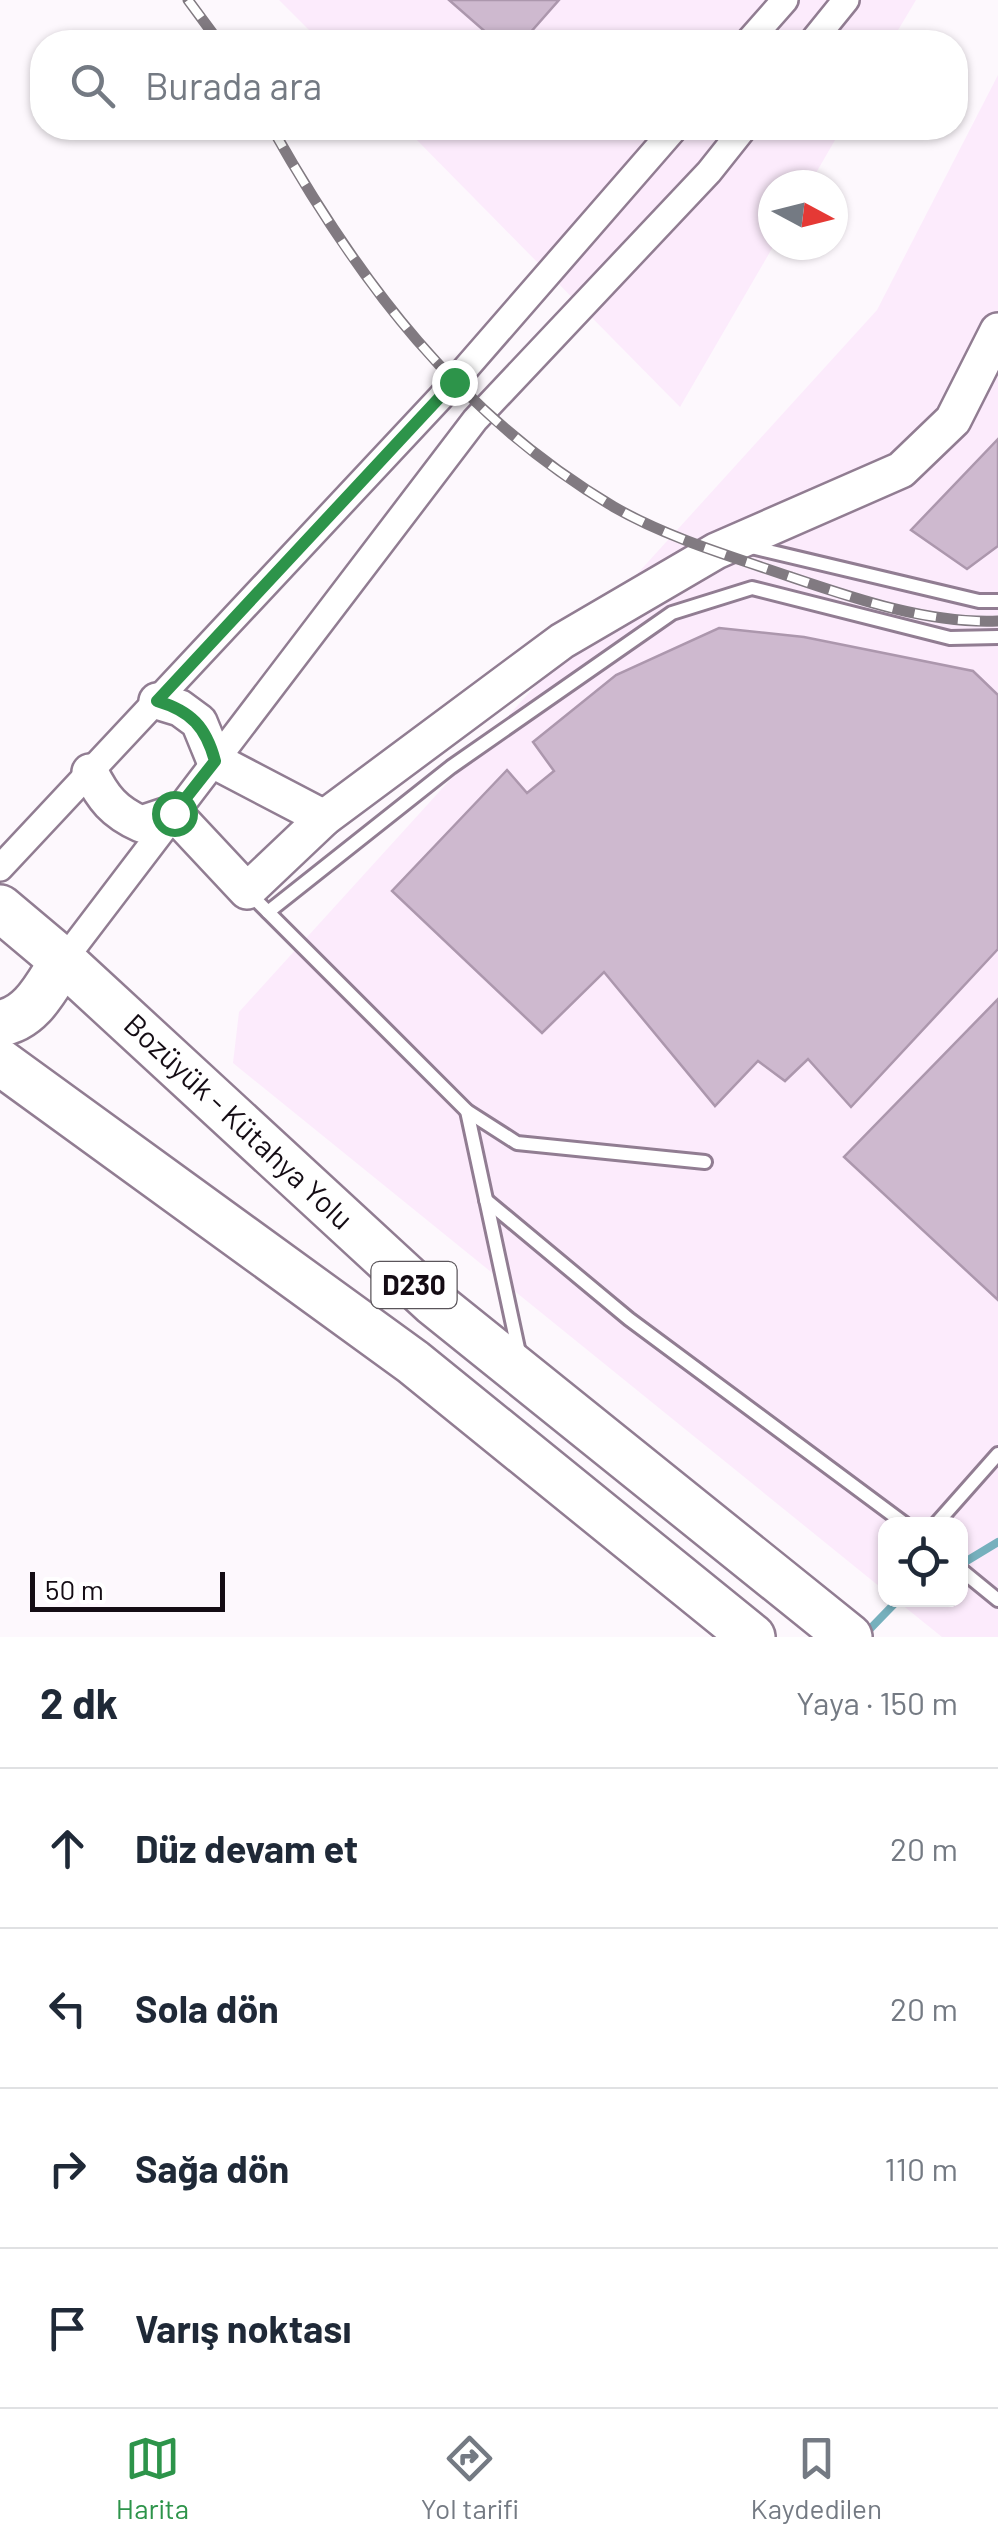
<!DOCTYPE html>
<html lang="tr">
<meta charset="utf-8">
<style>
:root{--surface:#fff;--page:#f6f6f7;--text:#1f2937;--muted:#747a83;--line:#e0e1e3;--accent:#2d944a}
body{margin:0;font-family:Barlow,sans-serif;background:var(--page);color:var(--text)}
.controls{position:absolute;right:30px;bottom:30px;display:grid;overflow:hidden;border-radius:20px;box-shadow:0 2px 8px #0004}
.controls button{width:90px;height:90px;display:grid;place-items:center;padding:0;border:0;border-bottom:2px solid var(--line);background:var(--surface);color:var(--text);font:50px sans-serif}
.compass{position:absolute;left:758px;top:170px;width:90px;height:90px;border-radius:50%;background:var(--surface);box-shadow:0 2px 8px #0004;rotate:97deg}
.scale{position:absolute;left:30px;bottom:25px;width:195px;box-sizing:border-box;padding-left:10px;border:5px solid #140c14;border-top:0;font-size:28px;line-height:35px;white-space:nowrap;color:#140c14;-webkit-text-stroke:8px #fff;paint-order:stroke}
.stop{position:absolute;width:30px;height:30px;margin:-22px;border:8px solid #2d944a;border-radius:50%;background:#fff}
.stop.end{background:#2d944a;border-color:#fff;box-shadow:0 2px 10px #0008}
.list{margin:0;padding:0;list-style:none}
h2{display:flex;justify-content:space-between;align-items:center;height:130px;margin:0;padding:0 40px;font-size:42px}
h2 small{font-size:32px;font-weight:400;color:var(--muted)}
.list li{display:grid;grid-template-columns:65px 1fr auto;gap:30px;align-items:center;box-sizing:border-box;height:160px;padding:0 40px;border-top:2px solid var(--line)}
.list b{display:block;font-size:38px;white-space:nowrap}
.list em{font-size:32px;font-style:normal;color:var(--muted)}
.icon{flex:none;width:55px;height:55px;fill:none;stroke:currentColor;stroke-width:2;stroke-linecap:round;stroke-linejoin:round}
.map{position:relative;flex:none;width:998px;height:1637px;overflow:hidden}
.search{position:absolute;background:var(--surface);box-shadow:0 2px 8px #0004;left:30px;right:30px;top:30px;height:110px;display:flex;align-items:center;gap:25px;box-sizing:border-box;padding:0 35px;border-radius:40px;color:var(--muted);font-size:38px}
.sheet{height:770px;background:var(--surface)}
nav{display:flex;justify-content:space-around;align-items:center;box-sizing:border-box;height:140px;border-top:2px solid var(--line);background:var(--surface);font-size:28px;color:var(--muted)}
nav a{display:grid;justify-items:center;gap:5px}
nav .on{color:var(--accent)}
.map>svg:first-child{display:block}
</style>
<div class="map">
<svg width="998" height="1637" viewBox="0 0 998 1637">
<rect width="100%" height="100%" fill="#fdf8fd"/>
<g fill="#fcebfc">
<path d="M279,0H916L891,42H321Z"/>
<path d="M998,75V1637H942L896,1600H960V1524H886L885,1591L233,1063L239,1012L877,310Z"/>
<path d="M405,128H842L809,185H773L774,245L680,407Z"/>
</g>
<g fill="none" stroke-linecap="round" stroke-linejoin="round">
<g stroke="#76b0bd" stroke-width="8">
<path d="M960,1565L998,1542"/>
<path d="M868,1631L898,1600"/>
</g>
</g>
<g fill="#ceb9cf" stroke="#ac97ad" stroke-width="2.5">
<path d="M449,0H559L522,42H497Z"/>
<path d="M998,439V546L967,569L911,530Z"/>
<path d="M719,628L804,637L973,671L998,695V949L851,1107L808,1059L785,1081L758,1061L715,1106L604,972L542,1033L392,891L507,770L527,793L554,771L533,742L616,675Z"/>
<path d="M998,999V1300L844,1157Z"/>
</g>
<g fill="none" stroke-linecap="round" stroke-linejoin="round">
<g stroke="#917d92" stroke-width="18">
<g id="lane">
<path d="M747,546L979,601H998"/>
<path d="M249,893L467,1111L517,1143L705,1162"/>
<path d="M268,912L451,767L672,613L752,588L950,638L998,637"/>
<path d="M467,1111L519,1353"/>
<path d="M486,1200L629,1319L905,1524"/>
<path d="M936,1524L998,1454"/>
<path d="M960,1569L998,1600"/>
</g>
</g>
<g stroke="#917d92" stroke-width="30">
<g id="street">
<path d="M748,42L785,0"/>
<path d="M812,42L846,0"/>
<path d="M0,868L440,398L675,128"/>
<path d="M63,961L475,420L709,172L744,128"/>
</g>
</g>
<g stroke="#917d92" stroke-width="40">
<g id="secondary">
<path d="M157,701L180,708L199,722L215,761L324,818"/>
<path d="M90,772C103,798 114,812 141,824L174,813L247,891L324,818L562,641L716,551L901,470L953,420L998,331"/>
</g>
</g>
<g stroke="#917d92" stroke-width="50">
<g id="highway">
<path d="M0,908L63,961L434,1303L849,1637"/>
<path d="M0,1023C32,1019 47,985 63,961"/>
<path d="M0,1062L413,1362L752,1637"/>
</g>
</g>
<use href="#lane" stroke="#fff" stroke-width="12"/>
<use href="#street" stroke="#fff" stroke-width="25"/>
<use href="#secondary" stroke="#fff" stroke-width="35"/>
<use href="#highway" stroke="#fff" stroke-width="45"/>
<g stroke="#817a81" stroke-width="11">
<g id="rail">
<path d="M188,0L219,42"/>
<path d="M272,128C359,282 459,415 614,507C668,538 733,557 791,577C856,599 929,624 998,621"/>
</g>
</g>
<use href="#rail" stroke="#fff" stroke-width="8" stroke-dasharray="22" stroke-linecap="butt"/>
</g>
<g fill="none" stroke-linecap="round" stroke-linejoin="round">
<path stroke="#2d944a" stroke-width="12" d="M174,813L215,761C206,727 191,711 157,701L454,382"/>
</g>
<g text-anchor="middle" stroke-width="8" stroke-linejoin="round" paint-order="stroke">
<rect fill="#fff" stroke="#5a555a" stroke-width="2.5" x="371.5" y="1262" width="85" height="46" rx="8"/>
<g font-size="28" font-weight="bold" fill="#140c14">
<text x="414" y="1295">D230</text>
</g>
<g font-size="30" fill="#140c14" stroke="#fff">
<text transform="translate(238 1122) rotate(43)" y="10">Bozüyük - Kütahya Yolu</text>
</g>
</g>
</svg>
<div class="controls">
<button><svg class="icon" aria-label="locate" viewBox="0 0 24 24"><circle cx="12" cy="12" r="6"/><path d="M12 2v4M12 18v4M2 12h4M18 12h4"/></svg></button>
</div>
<svg class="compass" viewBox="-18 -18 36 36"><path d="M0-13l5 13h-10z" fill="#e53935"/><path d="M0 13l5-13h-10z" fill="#747a83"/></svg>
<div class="scale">50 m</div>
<div class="stop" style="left:174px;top:813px"></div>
<div class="stop end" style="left:454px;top:382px"></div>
<div class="search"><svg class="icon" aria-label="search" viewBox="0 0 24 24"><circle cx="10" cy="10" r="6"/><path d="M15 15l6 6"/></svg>Burada ara</div>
</div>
<section class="sheet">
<h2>2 dk<small>Yaya · 150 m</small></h2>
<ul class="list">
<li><svg class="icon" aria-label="ahead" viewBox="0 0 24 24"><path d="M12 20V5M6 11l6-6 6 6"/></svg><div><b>Düz devam et</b></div><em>20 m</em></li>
<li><svg class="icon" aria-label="left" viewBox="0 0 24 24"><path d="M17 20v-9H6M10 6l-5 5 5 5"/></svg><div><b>Sola dön</b></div><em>20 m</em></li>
<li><svg class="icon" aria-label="right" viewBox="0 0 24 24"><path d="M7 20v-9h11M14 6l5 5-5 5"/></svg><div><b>Sağa dön</b></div><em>110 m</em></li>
<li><svg class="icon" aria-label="arrive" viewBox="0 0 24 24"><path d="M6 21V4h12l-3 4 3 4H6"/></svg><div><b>Varış noktası</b></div></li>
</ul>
</section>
<nav>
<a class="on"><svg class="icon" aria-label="map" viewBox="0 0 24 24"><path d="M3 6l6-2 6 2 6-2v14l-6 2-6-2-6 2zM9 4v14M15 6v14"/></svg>Harita</a>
<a><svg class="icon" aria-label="directions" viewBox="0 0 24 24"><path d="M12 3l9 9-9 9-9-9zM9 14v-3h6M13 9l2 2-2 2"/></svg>Yol tarifi</a>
<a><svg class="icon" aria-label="saved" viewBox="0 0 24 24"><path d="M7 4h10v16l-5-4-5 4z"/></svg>Kaydedilen</a>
</nav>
